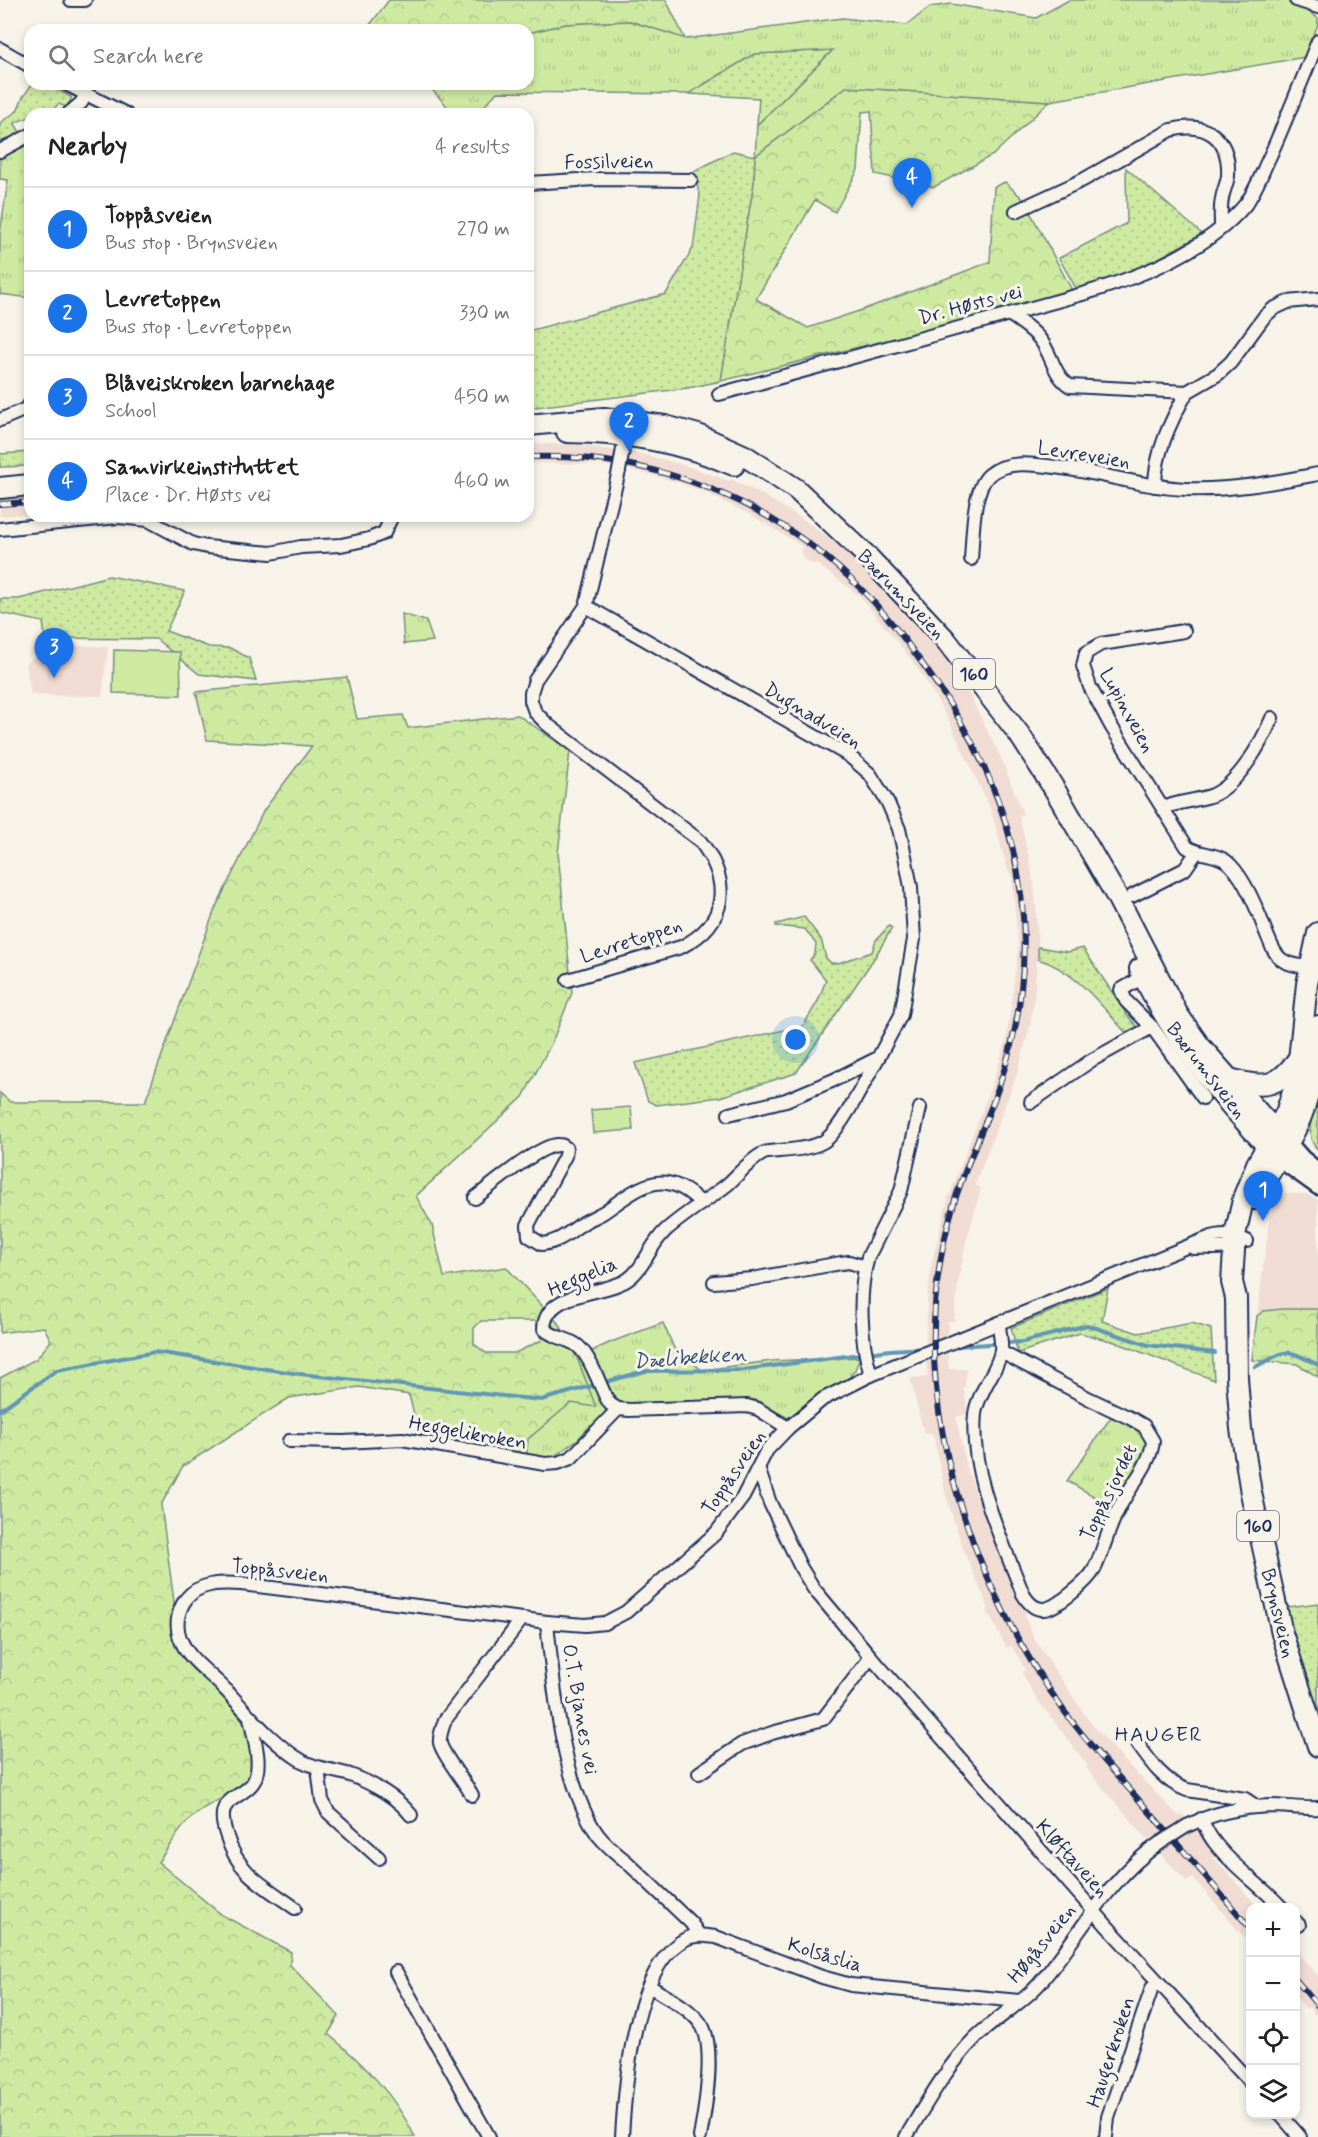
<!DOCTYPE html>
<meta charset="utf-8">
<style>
:root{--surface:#fff;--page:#f2f2f2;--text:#222;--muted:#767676;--line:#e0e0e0;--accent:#1a73e8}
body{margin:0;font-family:Mynerve,sans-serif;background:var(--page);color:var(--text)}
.controls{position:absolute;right:18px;bottom:18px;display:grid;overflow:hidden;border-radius:12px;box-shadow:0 3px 9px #0003}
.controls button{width:54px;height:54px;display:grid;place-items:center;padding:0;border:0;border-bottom:2px solid var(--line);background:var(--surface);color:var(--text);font:30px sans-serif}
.you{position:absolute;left:796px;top:1040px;width:21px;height:21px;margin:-15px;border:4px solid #fff;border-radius:50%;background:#1a73e8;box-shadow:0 0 0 9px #1a73e833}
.badge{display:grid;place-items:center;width:39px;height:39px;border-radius:50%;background:var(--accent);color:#fff;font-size:20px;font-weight:700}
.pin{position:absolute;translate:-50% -50px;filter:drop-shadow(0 2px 3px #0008)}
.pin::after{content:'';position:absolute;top:32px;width:21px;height:18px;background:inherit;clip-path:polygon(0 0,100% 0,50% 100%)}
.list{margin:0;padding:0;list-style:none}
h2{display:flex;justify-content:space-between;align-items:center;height:78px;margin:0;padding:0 24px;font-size:26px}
h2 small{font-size:20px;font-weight:400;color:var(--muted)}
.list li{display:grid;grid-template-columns:39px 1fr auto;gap:18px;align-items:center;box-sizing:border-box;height:84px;padding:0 24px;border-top:2px solid var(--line)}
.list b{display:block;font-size:22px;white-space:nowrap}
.list p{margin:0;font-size:20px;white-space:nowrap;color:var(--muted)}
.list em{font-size:20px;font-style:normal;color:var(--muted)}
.icon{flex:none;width:33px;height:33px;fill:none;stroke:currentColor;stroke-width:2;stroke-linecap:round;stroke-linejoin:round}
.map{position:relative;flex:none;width:1318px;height:2137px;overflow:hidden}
.search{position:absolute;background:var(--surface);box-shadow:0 3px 9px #0003;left:24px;top:24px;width:510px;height:66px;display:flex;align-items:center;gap:15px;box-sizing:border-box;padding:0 21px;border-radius:18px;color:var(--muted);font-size:22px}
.panel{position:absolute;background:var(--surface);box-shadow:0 3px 9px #0003;left:24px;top:108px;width:510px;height:414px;border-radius:18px}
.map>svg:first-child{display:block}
</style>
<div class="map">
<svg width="1318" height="2137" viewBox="0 0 1318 2137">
<defs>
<pattern id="grass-dots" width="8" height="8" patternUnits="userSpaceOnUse" patternTransform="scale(1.5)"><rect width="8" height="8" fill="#ceeaa1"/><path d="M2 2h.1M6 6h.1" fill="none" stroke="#b0c98d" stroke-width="1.8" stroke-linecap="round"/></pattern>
<pattern id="forest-crowns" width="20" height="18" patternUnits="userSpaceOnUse" patternTransform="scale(1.5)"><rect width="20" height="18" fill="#ceeaa1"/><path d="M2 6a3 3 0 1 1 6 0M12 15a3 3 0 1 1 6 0" fill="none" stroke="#b0c98d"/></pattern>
<pattern id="park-tufts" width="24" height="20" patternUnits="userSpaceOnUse" patternTransform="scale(1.5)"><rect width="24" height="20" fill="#ceeaa1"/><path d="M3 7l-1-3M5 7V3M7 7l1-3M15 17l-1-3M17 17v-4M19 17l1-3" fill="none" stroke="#b0c98d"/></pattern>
</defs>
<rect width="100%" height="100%" fill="#f7f3e8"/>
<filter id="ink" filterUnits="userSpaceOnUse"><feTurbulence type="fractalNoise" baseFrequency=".0167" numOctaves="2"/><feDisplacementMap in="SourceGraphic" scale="12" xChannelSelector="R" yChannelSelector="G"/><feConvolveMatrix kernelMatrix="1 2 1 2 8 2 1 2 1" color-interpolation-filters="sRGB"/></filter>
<g filter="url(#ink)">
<g fill="#f0dcd2">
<path d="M528,444H568L641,454L684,465L730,481L731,479L763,495L806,521L848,553L902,608L969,686L967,690L1002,760L1023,814L1019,816L1031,867L1035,894L1038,947L1034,999L1030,1027L1017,1074L975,1185L981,1188L965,1246L958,1283L954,1321H948L947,1336L926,1344L927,1302L932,1261L948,1199L990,1090L1006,1042L1016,967L1018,945L1012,876L1008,871L991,810L949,721L932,691L911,659L859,595L817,564H812L802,557V546L751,515L702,491L677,482L637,471L598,464L528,463Z"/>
<path d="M30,495V514L0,516V497Z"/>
<path d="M75,645L108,647L102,696L31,695L26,663L49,647Z"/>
<path d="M1284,1193L1306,1194L1318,1200V1309H1282L1264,1311L1257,1316L1270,1216Z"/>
<path d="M948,1353L949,1369H967L964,1390L968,1414L957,1416L956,1418L966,1465L989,1532L1026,1614L1025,1618L1035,1640L1090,1722L1133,1770L1179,1816L1183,1815L1218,1855L1214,1858L1258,1907L1250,1908V1944L1193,1878L1187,1882L1147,1839L1086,1768L1088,1766L1037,1699L1022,1673L1025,1669L1011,1645L1007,1648L1001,1638L987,1610L989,1608L964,1552L946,1496L933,1434L924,1433L910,1378L928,1377L926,1362Z"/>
<path d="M1296,1951L1318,1976V2017L1309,2007L1306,2009L1296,1996Z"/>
</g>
<g fill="url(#grass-dots)" stroke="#748c80" stroke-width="1.5">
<path d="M833,50L757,125L759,98L688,94L754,54Z"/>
<path d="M32,84H47L71,97V100L66,107L59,104L48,113L30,114V117L16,122L15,124L21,134L0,146V123L17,111L23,97Z"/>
<path d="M733,151L755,156L754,183L721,381L688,388L528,408V331L666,294L693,248L700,195L693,172Z"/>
<path d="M1126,168L1202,234L1139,269L1077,290L1059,258L1127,223Z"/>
<path d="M30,452V466L0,467V454Z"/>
<path d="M109,576L185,591L166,631L209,647L230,648L249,658L256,681L199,674L156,639L45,638L43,622L0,613V599H19Z"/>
<path d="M804,917L821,939L826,958L831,963H838L872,952L876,940L889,926L892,928L875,957L796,1073L720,1097L656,1105L648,1101L635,1063L803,1026L818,1001L826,980L810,960L815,953L816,944L805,929L776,926V924Z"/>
<path d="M1038,947L1068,952L1083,948L1127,1015L1140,1030L1128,1035C1100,1005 1077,971 1038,959Z"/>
<path d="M1318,1094V1150C1303,1136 1313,1112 1318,1094Z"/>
<path d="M1108,1288L1102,1321L1138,1333L1192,1323L1211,1329L1214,1380L1115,1342L1080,1333L1018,1353L1011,1328Z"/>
<path d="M1267,1529L1288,1607L1318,1603V1725L1300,1668Z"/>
</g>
<g fill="url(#forest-crowns)" stroke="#748c80" stroke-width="1.5" fill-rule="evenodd">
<path d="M389,0H666L685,39L630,21L566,24L528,33V30H366Z"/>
<path d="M846,87L1050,101L993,155L934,187L875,174L871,111L862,112L858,170L835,212L815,200L756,299L808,328L862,310L990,262L994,187L1005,182L1023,199L1073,292L1009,310L721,381L754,183L755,156Z"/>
<path d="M347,677L357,719L403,715L408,728L518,715L570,751L558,853L572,993L552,1042L523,1097L416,1196L432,1225L444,1277L506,1267L560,1325L578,1360L597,1408L526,1461L420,1438L409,1395L359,1387L289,1398L183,1466L161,1505L175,1609L174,1640L186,1660L236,1711L246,1727L252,1753L251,1779C234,1796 206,1802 189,1820C177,1832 168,1849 158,1862L222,1915L291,1952L290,1965L339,2016L328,2034C363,2063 395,2095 415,2137H0V1378L36,1359L51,1341L44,1327L0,1333V1093L10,1102H145L215,909L264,810L312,746L207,740L196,692ZM481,1321H536L542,1340L515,1353H486L474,1344V1328Z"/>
<path d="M1282,1309H1318V1377L1297,1364L1252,1360L1257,1316L1264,1311Z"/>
</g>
<g fill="url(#park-tufts)" stroke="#748c80" stroke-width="1.5">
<path d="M1069,0H1290L1318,18V24L1305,57L1050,101L846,87L755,156L757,125L833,50L754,54L688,94L497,92L477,114H448L447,106L427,84H528V33L566,24L630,21L686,39L842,18L907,25L930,7L951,4L1036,18Z"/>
<path d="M30,139V298L0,294V234L8,180L0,179V156Z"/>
<path d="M402,614L426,621L433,641L404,644Z"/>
<path d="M663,1323L674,1348L702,1370L772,1361L860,1357L855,1370L849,1378L788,1418L755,1400L607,1410L597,1425L590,1426L578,1439L549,1460L526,1461L528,1439L571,1403L596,1407L578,1360C603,1342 635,1334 663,1323Z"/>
<path d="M1113,1414L1147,1434V1450L1113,1507L1067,1481Z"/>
</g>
<g fill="#ceeaa1" stroke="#748c80" stroke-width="1.5">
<path d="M114,650L180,652L181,695L113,693Z"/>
<path d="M631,1107L633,1130L593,1133L591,1110Z"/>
</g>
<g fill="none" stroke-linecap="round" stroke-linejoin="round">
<g stroke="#6197b5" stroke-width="4">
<path d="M956,1346L1023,1342L1087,1325L1148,1345L1215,1353"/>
<path d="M1255,1367C1288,1350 1283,1347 1318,1365"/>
<path d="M0,1410L57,1370L155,1352L300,1374L541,1400L645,1371L743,1370L890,1350L925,1348"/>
</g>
<g stroke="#1b2f5e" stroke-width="16">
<g id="minor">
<path d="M71,0H85"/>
<path d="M1296,0L1318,7"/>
<path d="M0,49L30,66"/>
<path d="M66,84L126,114"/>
<path d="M68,114L81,103L86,95"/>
<path d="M0,151L30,135"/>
<path d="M528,183L596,179L691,180"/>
<path d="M1016,211L1083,180L1171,130C1207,121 1230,138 1228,176C1227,184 1223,191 1222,199C1220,208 1221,218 1221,227"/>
<path d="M1009,314C1020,322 1034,330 1042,342C1052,356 1054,376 1070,386L1187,392L1218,374L1231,362L1264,317L1273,309L1288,302L1318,299"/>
<path d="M719,394L1086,293C1142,276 1206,251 1245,205C1256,191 1262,172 1270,156C1287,118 1302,80 1318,41"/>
<path d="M0,420L26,409L30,404"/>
<path d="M1155,486C1155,453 1171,420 1187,392"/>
<path d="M0,529L118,517L148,520L193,544L207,547L271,553L301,547L341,545L369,539L384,533L392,516"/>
<path d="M971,559C973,537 972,490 989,475C1006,460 1034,464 1055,467C1099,472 1142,487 1186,489C1230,491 1275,482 1318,474"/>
<path d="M586,606L848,755L870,774L888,803L899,829L905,856L911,887L914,939L901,1015L878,1058L834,1080L786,1100L729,1114"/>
<path d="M1184,631L1101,644L1086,653L1083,666L1090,687L1111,726L1187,847C1199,855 1215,853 1226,861C1243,874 1258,911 1265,930C1269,939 1273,953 1281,959C1289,966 1306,966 1317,969"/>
<path d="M1163,808C1179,801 1197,801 1213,795C1239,783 1261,744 1272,718"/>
<path d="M1132,896L1185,869L1196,853"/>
<path d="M1148,974L1121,990L1126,1001L1152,1027L1203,1098"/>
<path d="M568,980L681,947C729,923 731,881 700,841L548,725L535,712L531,701V693L535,680L586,606L619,471"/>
<path d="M1031,1102L1092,1060L1152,1027"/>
<path d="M475,1198C492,1185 538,1146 557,1145C562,1145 562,1145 566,1148L565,1156L528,1225L529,1236L542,1244C560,1242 569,1232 583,1223C590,1219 597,1216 604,1212C640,1187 663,1165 701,1203"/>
<path d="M1193,1248C1206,1247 1229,1250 1240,1244"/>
<path d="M714,1282L752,1279L841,1263L849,1262L865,1267"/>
<path d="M999,1323C999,1331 1002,1342 1001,1350C999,1369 978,1391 975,1414C969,1473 1002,1540 1023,1594C1028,1602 1034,1610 1044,1609C1057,1608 1088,1581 1094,1570C1103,1552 1108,1529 1118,1510C1128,1488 1151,1465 1153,1441L1144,1426L1132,1419L1090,1399L1001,1352"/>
<path d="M871,1375C860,1340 858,1292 868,1257L901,1191L920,1108"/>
<path d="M788,1428L758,1409L747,1406L629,1410L618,1409L610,1404L607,1399C599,1384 589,1352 575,1344C564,1337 556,1339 544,1329C545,1290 602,1296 627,1280C645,1268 650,1244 666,1230C685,1213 708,1200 728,1184C739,1174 749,1161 762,1154C767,1151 773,1152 779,1151C793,1150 817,1148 827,1139C844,1124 866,1079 878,1058"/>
<path d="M289,1441L343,1442L402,1439L545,1464L558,1463L571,1458L618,1409"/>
<path d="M758,1468L770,1503L801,1568L814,1589L871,1657L1107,1926L1250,2082"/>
<path d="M547,1622C553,1683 562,1785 598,1835C606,1845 618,1855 628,1863C649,1883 670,1903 691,1923L699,1935"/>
<path d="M250,1717C253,1736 263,1763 254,1781C247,1794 229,1796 224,1809C221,1818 224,1828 227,1837C238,1874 265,1886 295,1908"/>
<path d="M1137,1743C1151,1763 1164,1782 1187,1790L1245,1799L1257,1807"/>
<path d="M318,1768L322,1800L328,1812L379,1858"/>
<path d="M699,1773L742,1744L772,1733L823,1719L871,1657"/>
<path d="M472,1795C465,1782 443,1756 440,1743C439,1735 443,1727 445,1720L522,1619"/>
<path d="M411,1815C397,1797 372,1783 350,1775C334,1770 317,1769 302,1761C270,1742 247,1712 222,1686C207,1671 187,1658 180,1638C175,1625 178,1610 186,1599C199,1582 222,1583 241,1584L547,1622L585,1625L605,1623L626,1612L716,1533L743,1497L767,1450L788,1428L823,1399L871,1375L1206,1239C1221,1233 1233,1234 1247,1241"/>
<path d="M1201,1819C1205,1827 1209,1836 1215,1843C1234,1868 1261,1885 1282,1908"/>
<path d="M1187,1826C1213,1813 1241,1807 1270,1806C1286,1806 1302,1809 1318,1808"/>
<path d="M1296,1922L1299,1925"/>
<path d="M396,1972L489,2137"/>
<path d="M649,1986C666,1997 689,2007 701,2024C716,2045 705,2111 700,2137"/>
<path d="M1280,2114L1300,2137"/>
<path d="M622,2137C625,2084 634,1962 688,1938C697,1934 706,1936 716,1937L822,1977L851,1985L1019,2001"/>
<path d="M906,2137C927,2102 947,2066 976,2037C996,2018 1021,2004 1039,1984C1079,1937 1108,1878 1160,1843"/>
<path d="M1106,2137L1108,2117L1152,1988L1158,1982"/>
</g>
</g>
<g stroke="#1b2f5e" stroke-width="21">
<g id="secondary">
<path d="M1288,1143L1302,1159L1318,1172"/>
<path d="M1279,1158L1318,1186"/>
</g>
</g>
<g stroke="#1b2f5e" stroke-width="24">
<g id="primary">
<path d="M528,425L604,418L665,426L698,435L745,456L796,489L867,556L945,639L1019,734L1055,790L1116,895L1178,1015L1199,1045L1265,1120L1288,1143"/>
<path d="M567,432C627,433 679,441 734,465"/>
<path d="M0,488L30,485"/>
<path d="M1318,933L1307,984L1297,1079L1286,1113L1257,1164L1244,1196L1235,1235L1232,1282L1236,1298L1237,1378L1241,1429L1251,1493L1282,1633L1318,1746"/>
<path d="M1140,969C1173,1040 1225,1102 1279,1158"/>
<path d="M1230,1079C1264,1089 1278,1088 1299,1058"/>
<path d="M1256,1199C1266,1174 1283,1154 1295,1130C1311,1098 1316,1062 1318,1026"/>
</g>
</g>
<use href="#minor" stroke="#f7f3e8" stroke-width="12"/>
<use href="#secondary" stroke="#f7f3e8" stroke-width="16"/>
<use href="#primary" stroke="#f7f3e8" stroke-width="20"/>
<g stroke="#1b2f5e" stroke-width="6">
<g id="rail">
<path d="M528,457C655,452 777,502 865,593C889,617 909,645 929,673C997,768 1035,872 1021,989C1018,1023 1009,1057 998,1089C984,1128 966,1164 954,1203C931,1279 928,1357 943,1435C961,1532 1004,1627 1062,1708C1087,1743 1117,1775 1146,1808C1181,1848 1216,1888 1250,1928"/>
<path d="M0,504L30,502"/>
<path d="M1296,1980L1318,2006"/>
</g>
</g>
<use href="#rail" stroke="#f7f3e8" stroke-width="4" stroke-dasharray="11" stroke-linecap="butt"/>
<g stroke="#1b2f5e" stroke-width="16" stroke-linecap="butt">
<g id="minor-bridge">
<path d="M619,471L623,449"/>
<path d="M1160,1843L1187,1826"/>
</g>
</g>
<use href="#minor-bridge" stroke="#f7f3e8" stroke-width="12"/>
</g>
</g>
<g text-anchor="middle" stroke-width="6" stroke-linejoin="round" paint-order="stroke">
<g fill="#f7f3e8" stroke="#5d6a87" stroke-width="1.5">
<rect x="953" y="659" width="42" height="30" rx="4.5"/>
<rect x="1237" y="1511" width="42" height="30" rx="4.5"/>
</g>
<g font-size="18" font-weight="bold" fill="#1b2f5e">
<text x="974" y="680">160</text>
<text x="1258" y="1532">160</text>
</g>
<g font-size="20" fill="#1b2f5e" stroke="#f7f3e8">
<text transform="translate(609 161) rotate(-1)" y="7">Fossilveien</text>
<text transform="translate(970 304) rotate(-15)" y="7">Dr. Høsts vei</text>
<text transform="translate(1084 454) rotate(9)" y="7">Levreveien</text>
<text transform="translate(902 594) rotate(46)" y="7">Bærumsveien</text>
<text transform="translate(1128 710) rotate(61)" y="7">Lupinveien</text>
<text transform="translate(813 715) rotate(31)" y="7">Dugnadveien</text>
<text transform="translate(631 940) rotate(-18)" y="7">Levretoppen</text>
<text transform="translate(1207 1070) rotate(52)" y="7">Bærumsveien</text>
<text transform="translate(582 1276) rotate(-23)" y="7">Heggelia</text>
<text transform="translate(468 1432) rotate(10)" y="7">Heggelikroken</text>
<text transform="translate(733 1472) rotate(-56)" y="7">Toppåsveien</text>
<text transform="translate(1108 1492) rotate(-64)" y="7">Toppåsjordet</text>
<text transform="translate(280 1570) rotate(6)" y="7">Toppåsveien</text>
<text transform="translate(1279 1613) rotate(76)" y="7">Brynsveien</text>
<text transform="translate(581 1709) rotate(80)" y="7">O.T. Bjanes vei</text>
<text transform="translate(1073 1858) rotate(48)" y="7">Kløftaveien</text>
<text transform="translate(1041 1943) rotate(-51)" y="7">Høgåsveien</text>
<text transform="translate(825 1954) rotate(17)" y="7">Kolsåslia</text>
<text transform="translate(1110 2052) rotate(-72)" y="7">Haugerkroken</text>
</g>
<g font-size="21" font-style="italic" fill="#32527b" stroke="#f7f3e8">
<text transform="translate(690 1357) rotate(-4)" y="7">Dælibekken</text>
</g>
<g font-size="21" letter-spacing="1.5" fill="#1b2f5e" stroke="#f7f3e8">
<text x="1159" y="1741">HAUGER</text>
</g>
</g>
</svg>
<div class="controls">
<button>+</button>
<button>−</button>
<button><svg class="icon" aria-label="locate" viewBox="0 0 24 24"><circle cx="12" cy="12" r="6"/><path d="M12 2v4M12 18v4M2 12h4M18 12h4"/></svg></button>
<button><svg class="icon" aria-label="layers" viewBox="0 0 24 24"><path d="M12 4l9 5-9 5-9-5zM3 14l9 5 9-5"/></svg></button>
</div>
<div class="you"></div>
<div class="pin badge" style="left:1263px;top:1221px">1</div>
<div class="pin badge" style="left:629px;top:452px">2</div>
<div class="pin badge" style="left:54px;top:678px">3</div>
<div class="pin badge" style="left:912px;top:208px">4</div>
<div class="search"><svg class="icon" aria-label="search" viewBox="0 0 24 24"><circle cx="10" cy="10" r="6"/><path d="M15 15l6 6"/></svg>Search here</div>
<section class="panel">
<h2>Nearby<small>4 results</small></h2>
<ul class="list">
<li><span class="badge">1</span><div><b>Toppåsveien</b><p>Bus stop · Brynsveien</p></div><em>270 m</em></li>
<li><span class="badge">2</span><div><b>Levretoppen</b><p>Bus stop · Levretoppen</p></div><em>330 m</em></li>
<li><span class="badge">3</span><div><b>Blåveiskroken barnehage</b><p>School</p></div><em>450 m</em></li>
<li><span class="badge">4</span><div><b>Samvirkeinstituttet</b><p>Place · Dr. Høsts vei</p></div><em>460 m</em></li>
</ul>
</section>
</div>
